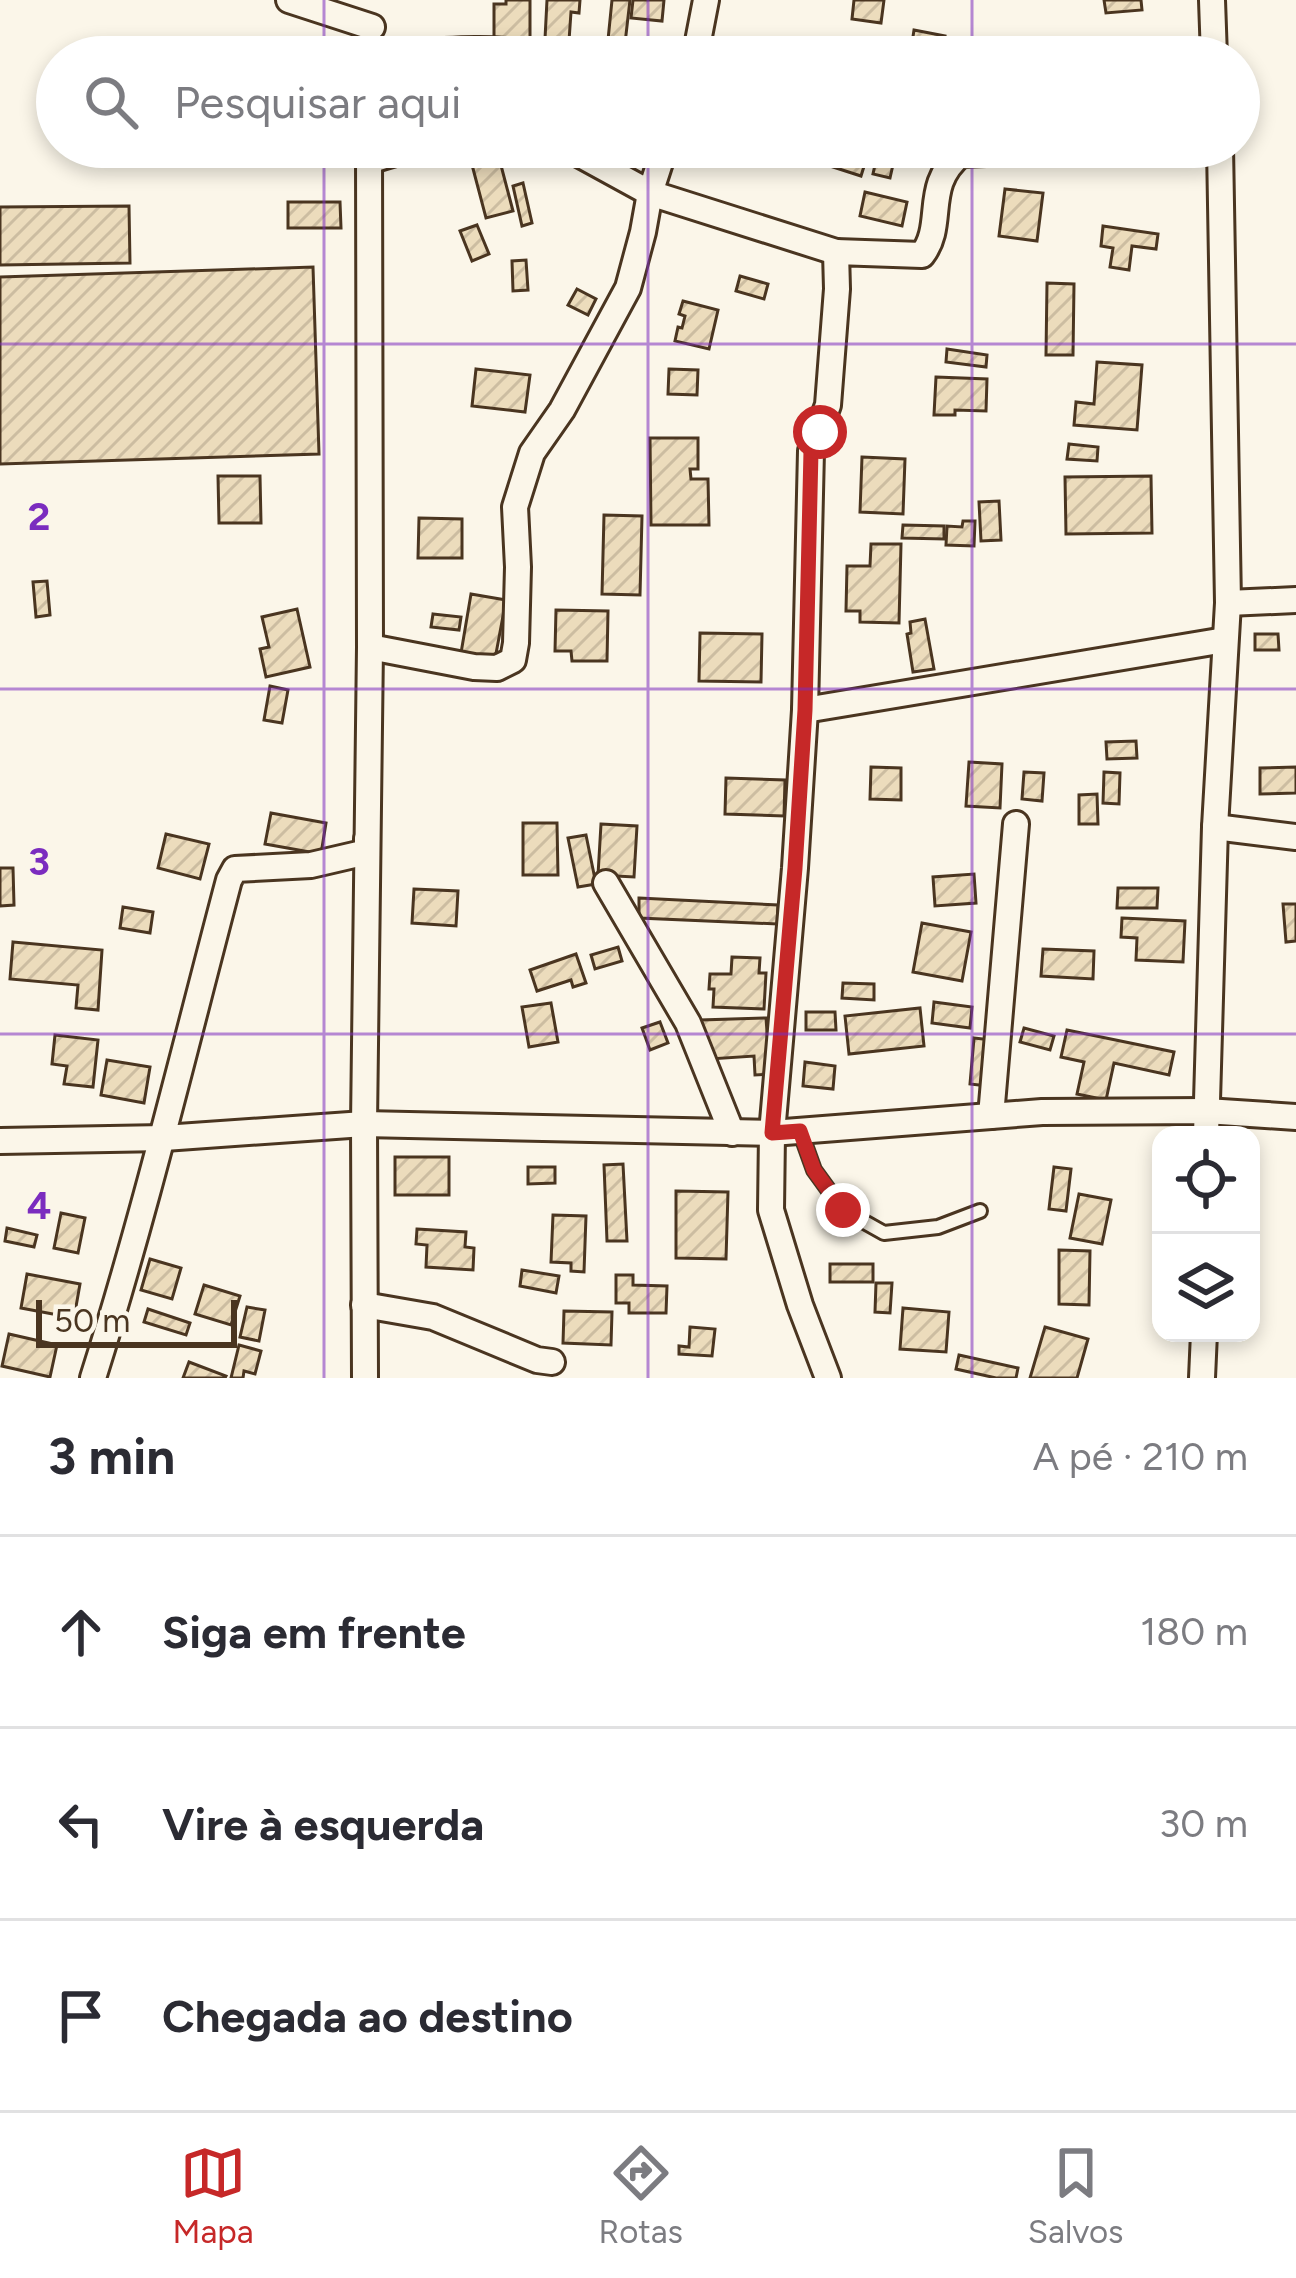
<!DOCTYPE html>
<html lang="pt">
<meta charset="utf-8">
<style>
:root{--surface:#fff;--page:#f7f7f7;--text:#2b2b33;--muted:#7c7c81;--line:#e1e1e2;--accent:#c62828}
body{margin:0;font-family:Figtree,sans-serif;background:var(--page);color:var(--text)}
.controls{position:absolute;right:36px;bottom:36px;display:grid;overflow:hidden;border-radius:24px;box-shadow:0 6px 18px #0003}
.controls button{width:108px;height:108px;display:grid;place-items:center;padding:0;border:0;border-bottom:3px solid var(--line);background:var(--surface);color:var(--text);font:60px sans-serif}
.scale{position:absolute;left:36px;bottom:30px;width:201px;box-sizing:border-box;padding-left:12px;border:6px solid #4a3520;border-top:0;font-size:33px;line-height:42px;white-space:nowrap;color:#4a3520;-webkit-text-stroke:9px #fbf6e9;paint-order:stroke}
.stop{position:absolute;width:36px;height:36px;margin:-27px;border:9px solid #c62828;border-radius:50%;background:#fff}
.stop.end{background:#c62828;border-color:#fff;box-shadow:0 3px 12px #0008}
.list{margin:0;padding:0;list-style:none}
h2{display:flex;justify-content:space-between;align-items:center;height:156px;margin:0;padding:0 48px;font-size:51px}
h2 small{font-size:39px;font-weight:400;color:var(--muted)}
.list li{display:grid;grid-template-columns:78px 1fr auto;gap:36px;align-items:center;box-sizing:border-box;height:192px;padding:0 48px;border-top:3px solid var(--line)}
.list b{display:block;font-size:45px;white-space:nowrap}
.list em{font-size:39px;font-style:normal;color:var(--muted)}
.icon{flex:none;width:66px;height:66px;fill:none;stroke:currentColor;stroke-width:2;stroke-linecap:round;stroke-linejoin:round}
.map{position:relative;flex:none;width:1296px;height:1378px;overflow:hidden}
.search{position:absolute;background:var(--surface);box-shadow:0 6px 18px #0003;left:36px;right:36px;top:36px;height:132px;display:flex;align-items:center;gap:30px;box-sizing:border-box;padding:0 42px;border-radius:66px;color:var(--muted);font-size:45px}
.sheet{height:732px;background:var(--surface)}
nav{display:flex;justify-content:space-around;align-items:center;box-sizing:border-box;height:168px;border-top:3px solid var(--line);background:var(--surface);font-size:33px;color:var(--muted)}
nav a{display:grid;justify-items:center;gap:6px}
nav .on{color:var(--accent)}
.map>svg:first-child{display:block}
</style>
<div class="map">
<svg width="1296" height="1378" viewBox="0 0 1296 1378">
<defs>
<pattern id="building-hatch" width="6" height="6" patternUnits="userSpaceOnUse" patternTransform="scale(3)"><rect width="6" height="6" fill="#ecdcbc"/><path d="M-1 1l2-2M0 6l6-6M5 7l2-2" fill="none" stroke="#ccbda1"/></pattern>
</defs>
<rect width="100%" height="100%" fill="#fbf6e9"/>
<g fill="url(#building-hatch)" stroke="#4a3520" stroke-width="3">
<path d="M506,0H530V43H494V4H506Z"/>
<path d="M547,0H580L579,13L571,12L569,41L545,39Z"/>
<path d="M612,0H630L624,52L607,50Z"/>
<path d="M633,0H664L662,21L631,18Z"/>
<path d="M854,0H884L881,23L852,19Z"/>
<path d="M1104,0H1141L1142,10L1106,13Z"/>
<path d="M914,30L945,36L942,53L929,50L928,57L910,56Z"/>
<path d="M1114,38L1159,39V57H1113Z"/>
<path d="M804,147H870L861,176L805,158L808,148Z"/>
<path d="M879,147H897L890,178L873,174Z"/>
<path d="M498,154L513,211L486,218L471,161Z"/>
<path d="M523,183L532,223L522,226L513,186Z"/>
<path d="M1005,189L1043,193L1037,241L999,236Z"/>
<path d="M865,192L907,202L902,226L860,216Z"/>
<path d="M288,202H340L341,228H288Z"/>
<path d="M129,206L130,263L0,265V207Z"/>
<path d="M477,225L489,254L472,261L460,231Z"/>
<path d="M1103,226L1158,234L1156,249L1132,246L1129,270L1110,267L1113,248L1101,246Z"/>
<path d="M526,260L528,290L513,291L512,261Z"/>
<path d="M313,267L319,454L0,464V277Z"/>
<path d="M740,276L768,284L764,299L736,291Z"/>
<path d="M1047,283L1074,284L1073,355H1046Z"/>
<path d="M577,289L596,299L588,315L568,305Z"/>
<path d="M683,301L718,310L709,349L675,341L678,327L682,328L685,316L679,314Z"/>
<path d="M947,349L987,355L986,367L946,362Z"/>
<path d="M1097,362L1142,365L1137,430L1074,425L1076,402L1094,404Z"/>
<path d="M476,369L530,375L525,412L472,406Z"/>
<path d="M669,369L698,370L697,395L668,394Z"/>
<path d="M936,377L987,379L986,411L955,410V415H934Z"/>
<path d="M650,438H698V469H690L691,479H708L709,525H651Z"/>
<path d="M1069,444L1098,447L1097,461L1067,459Z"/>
<path d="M862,457L905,459L903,514L860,512Z"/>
<path d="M218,476H260L261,523H219Z"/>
<path d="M1151,476L1152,533L1066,534L1065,477Z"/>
<path d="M999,501L1001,540L981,541L979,502Z"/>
<path d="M604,515L642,516L640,595L602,594Z"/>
<path d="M419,518L462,519V558H418Z"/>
<path d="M963,521H975L974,546L946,545L947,526L962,527Z"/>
<path d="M903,525L944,526V539L902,538Z"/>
<path d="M871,544H901L899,623L860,622V611H846L847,566H870Z"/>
<path d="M47,581L50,615L36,617L33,582Z"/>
<path d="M471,594L506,600L495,659L461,653Z"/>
<path d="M297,609L310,667L266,677L260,649L269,647L262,617Z"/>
<path d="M556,610L608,611L607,661H572L571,651H555Z"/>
<path d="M433,614L461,617L459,630L431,627Z"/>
<path d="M925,619L934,669L913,672L907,634L911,633L910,622Z"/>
<path d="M700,633L762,634L761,682L699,681Z"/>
<path d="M1255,634H1278L1279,650H1255Z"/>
<path d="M270,686L288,690L282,723L264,720Z"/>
<path d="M1136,741L1137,758L1107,759L1106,742Z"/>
<path d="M969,762L1002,764L1000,808L966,806Z"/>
<path d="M871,767L901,768V800L870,799Z"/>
<path d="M1296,767V793L1260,794V768Z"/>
<path d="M1024,772L1044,773L1042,801L1022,799Z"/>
<path d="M1104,772L1120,773L1119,804L1103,803Z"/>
<path d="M726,778L785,780L784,816L725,814Z"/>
<path d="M1097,794L1098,824H1079V795Z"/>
<path d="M271,813L326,823L321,854L265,844Z"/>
<path d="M523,823H557L558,875H523Z"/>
<path d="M601,824L637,826L634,877L598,875Z"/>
<path d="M166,834L209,844L200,879L158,868Z"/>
<path d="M586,835L596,884L578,887L568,838Z"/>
<path d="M0,868H13L14,905L0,906Z"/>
<path d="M974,874L976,903L935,906L933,877Z"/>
<path d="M1118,888H1158L1157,908H1117Z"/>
<path d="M414,889L458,891L456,926L412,923Z"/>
<path d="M639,898L778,905L777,924L639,918Z"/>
<path d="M1283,904H1296V941L1286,942Z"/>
<path d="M123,907L153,912L150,933L120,928Z"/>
<path d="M1122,918L1185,921L1183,962L1136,960L1137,938L1121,937Z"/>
<path d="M922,923L971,932L962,981L913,972Z"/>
<path d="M13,942L102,950L98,1010L76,1008L78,985L10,979Z"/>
<path d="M618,947L622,961L595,969L591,955Z"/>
<path d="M1043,949L1094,951L1093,979L1041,976Z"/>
<path d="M576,954L586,983L573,987L571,980L537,991L530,970Z"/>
<path d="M732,957L760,958L759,973H766L764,1009L713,1007L714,989H709L710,974H731Z"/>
<path d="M843,983L874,984V1000L842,998Z"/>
<path d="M934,1002L972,1007L970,1028L932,1023Z"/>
<path d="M551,1003L558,1042L529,1047L522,1007Z"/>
<path d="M920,1008L924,1046L849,1054L845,1016Z"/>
<path d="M806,1012H835L836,1030H806Z"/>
<path d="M766,1018L770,1074L755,1075L754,1056L710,1059L701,1020Z"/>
<path d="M660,1022L668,1043L650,1050L642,1028Z"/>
<path d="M1024,1028L1054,1036L1050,1050L1020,1042Z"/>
<path d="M1067,1030L1174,1052L1169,1075L1114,1063L1106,1100L1077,1094L1084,1062L1061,1057Z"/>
<path d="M55,1035L98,1040L93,1087L64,1084L67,1066L52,1064Z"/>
<path d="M974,1038L992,1040L988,1086L970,1084Z"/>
<path d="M107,1060L150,1067L144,1103L101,1095Z"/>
<path d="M805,1062L835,1066L833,1089L803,1086Z"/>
<rect x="395" y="1157" width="54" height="38"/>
<path d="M623,1164L627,1241H607L604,1165Z"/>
<path d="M528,1167H555V1183L528,1184Z"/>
<path d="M1054,1167L1071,1169L1066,1211L1049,1209Z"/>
<path d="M676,1191L728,1192L726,1259L676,1258Z"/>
<path d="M1079,1194L1111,1200L1102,1244L1070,1238Z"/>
<path d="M61,1213L85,1218L78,1253L54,1248Z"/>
<path d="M553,1215L586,1216L584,1272L571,1271V1263L551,1262Z"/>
<path d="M7,1228L37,1235L34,1247L5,1241Z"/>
<path d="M417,1229L466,1232L465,1247L474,1248L473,1270L426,1267L427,1245L416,1244Z"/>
<path d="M1059,1250L1090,1251L1089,1305L1059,1304Z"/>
<path d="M150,1259L181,1268L172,1299L141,1290Z"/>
<rect x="830" y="1264" width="43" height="18"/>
<path d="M522,1270L559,1276L556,1293L520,1286Z"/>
<path d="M27,1274L80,1284L74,1318L21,1308Z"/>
<path d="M616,1275H633V1285L667,1286L666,1313H629V1303H616Z"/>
<path d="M876,1283H892L890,1313L875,1312Z"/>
<path d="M204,1285L240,1296L231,1325L195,1314Z"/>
<path d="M247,1307L265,1310L259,1341L240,1337Z"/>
<path d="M903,1308L949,1312L946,1352L900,1349Z"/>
<path d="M148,1309L190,1323L186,1335L144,1322Z"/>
<path d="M564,1311L612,1312L611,1345L563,1343Z"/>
<path d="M690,1327L715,1329L712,1356L679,1354V1346L689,1347Z"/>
<path d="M1045,1327L1088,1339L1077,1378H1030Z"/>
<path d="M9,1334L57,1345L50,1377L2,1366Z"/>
<path d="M239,1345L261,1351L255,1374L244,1371L243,1378H231Z"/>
<path d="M959,1355L1018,1368L1016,1378H996L956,1369Z"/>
<path d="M189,1362L226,1376L225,1378H183Z"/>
</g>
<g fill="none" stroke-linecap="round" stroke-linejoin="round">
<g stroke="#4a3520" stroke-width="18">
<path id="service" d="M800,1131L814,1170L843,1210L884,1233L938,1227L980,1211"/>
</g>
<g stroke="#4a3520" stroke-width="30">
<g id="minor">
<path d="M289,0L372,27"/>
<path d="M1212,0L1214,57"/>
<path d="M371,56C412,54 501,43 537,57"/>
<path d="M695,57L706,0"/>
<path d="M566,147L650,193L836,252"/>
<path d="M368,161L415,147"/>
<path d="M1228,603L1296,600"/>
<path d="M370,647L474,667L497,668L513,660L516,643L518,567L515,507L532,453L562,410L628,288L643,232L650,193L665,147"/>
<path d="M805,710L1225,640"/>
<path d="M1215,827L1296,837"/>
<path d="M606,883L688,1023L732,1133"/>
<path d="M991,1116L1016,824"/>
<path d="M1206,1135L1215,827L1228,603L1220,147"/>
<path d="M0,1141L164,1138L364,1124L772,1133L1042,1112L1206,1111L1296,1117"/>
<path d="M364,1305L433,1317L537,1360L552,1362"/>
<path d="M93,1378C145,1214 185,1046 229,880L235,869L311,865L367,852V839"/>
<path d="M365,1378L364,1124L370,647L369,147"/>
<path d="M828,1378L800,1305L771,1210L772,1133L795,868L805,710L811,451L828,405L837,289L836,252L922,255C946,224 922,186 961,154L1134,147"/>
<path d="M1202,1378L1204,1333"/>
</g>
</g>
<use href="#service" stroke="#fbf6e9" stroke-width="12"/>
<use href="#minor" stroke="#fbf6e9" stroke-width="24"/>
</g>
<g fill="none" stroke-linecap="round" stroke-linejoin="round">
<path stroke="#c62828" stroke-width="15" d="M820,432L811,451L805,710L795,868L772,1133L800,1131L814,1170L843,1210"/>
</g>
<path fill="none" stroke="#7b2cbf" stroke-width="3" stroke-opacity="0.55" d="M324,0V57M648,0V57M972,0V57M324,147V1378M648,147V1378M972,147V1378M0,344H1296M0,689H1296M0,1034H1296"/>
<g font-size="39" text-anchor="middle" font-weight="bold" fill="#7b2cbf" stroke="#fbf6e9" stroke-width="9" stroke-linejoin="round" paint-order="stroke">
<text x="39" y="530">2</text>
<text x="39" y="875">3</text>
<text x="39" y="1219">4</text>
</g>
</svg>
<div class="controls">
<button><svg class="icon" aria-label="locate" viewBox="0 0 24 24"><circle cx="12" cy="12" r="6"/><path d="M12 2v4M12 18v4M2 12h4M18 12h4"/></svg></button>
<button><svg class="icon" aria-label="layers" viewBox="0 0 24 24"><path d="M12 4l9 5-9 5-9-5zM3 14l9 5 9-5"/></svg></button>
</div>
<div class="scale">50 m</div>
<div class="stop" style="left:820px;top:432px"></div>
<div class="stop end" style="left:843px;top:1210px"></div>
<div class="search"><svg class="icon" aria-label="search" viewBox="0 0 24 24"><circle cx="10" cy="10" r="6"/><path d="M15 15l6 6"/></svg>Pesquisar aqui</div>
</div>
<section class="sheet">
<h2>3 min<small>A pé · 210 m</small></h2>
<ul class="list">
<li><svg class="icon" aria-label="ahead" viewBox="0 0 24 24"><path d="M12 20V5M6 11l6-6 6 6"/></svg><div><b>Siga em frente</b></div><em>180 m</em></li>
<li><svg class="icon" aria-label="left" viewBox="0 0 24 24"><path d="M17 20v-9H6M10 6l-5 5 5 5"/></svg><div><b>Vire à esquerda</b></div><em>30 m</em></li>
<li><svg class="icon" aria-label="arrive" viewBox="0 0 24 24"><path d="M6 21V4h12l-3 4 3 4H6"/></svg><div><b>Chegada ao destino</b></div></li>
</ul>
</section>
<nav>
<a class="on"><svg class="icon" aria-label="map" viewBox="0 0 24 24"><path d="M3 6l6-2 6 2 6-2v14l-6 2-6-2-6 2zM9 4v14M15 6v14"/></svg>Mapa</a>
<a><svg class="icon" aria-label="directions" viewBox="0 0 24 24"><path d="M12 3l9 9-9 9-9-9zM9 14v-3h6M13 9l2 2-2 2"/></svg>Rotas</a>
<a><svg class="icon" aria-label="saved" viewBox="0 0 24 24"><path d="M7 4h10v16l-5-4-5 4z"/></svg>Salvos</a>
</nav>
